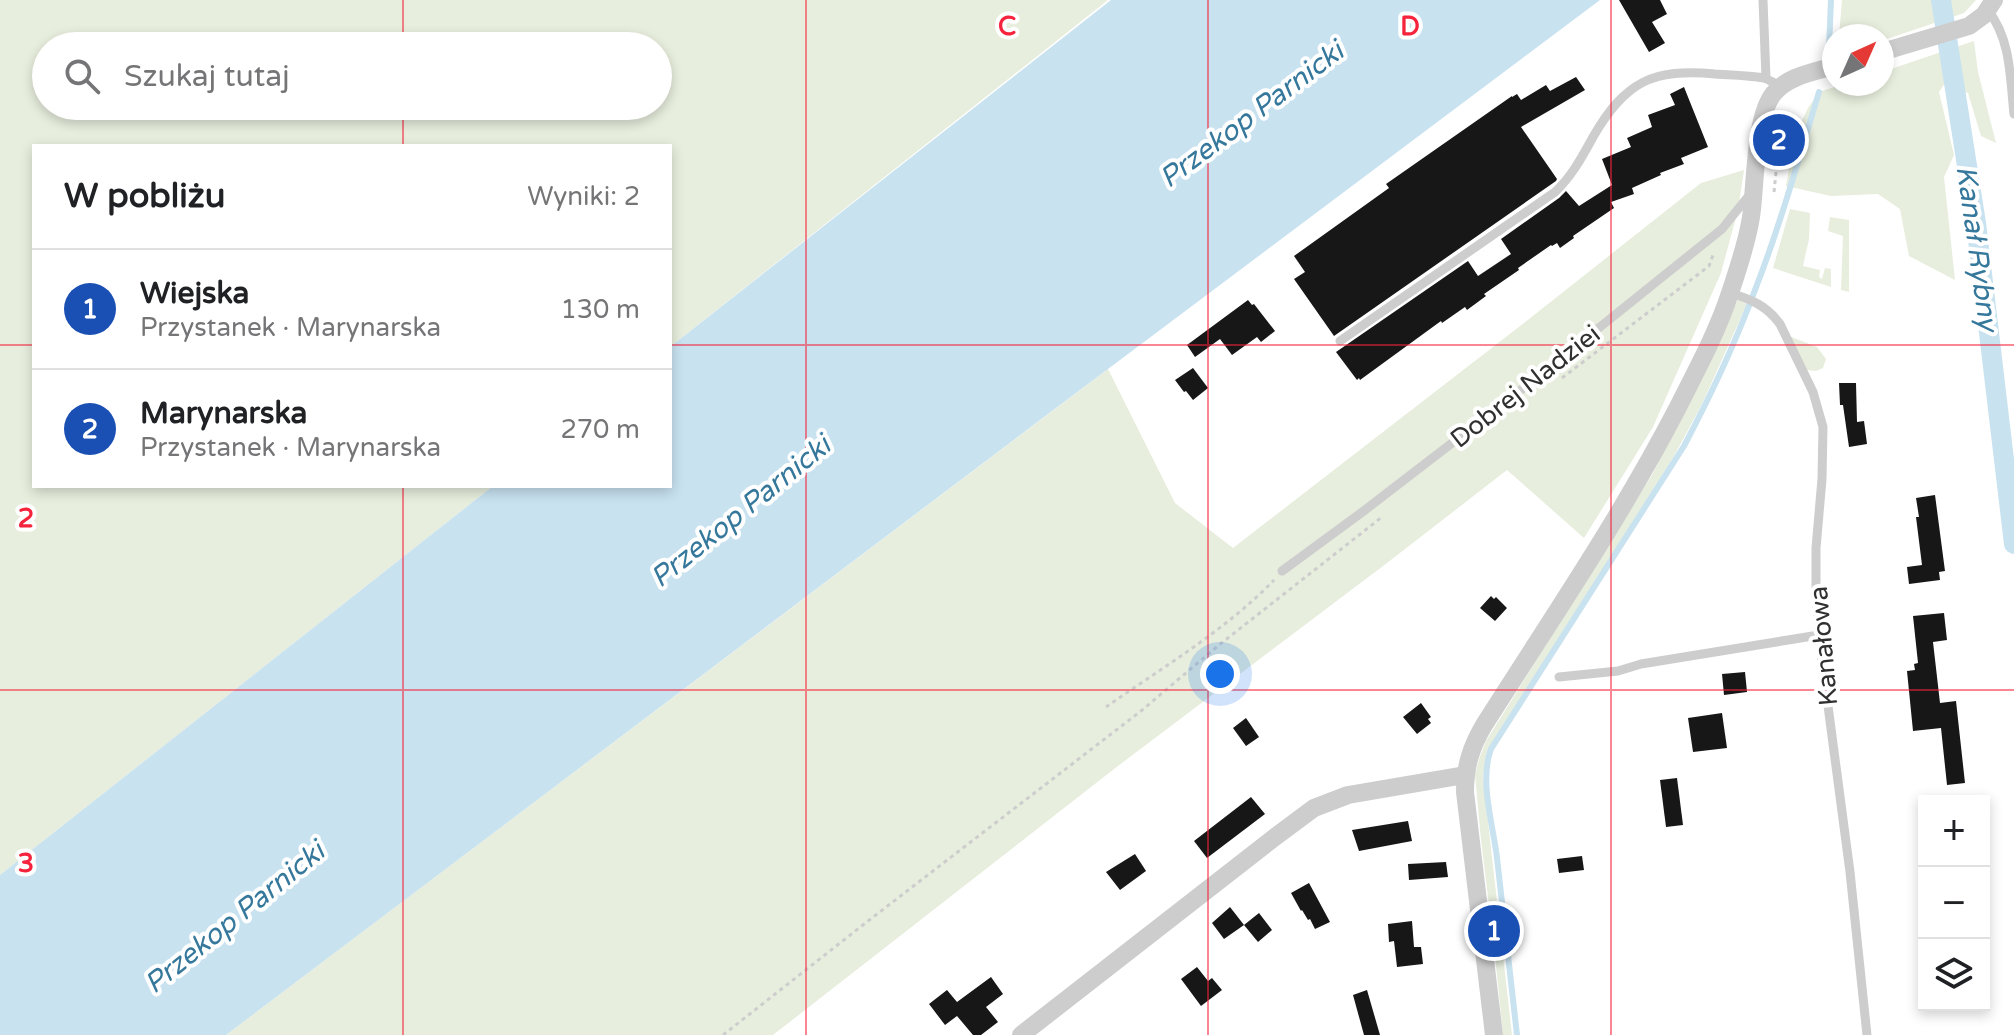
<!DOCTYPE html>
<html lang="pl">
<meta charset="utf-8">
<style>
:root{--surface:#fff;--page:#f6f6f6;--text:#202124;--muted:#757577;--line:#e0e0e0;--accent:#f6233c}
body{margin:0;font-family:"Varela Round",sans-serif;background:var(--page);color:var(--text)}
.controls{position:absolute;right:24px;bottom:24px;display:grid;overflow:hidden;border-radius:0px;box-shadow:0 4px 12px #0003}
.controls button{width:72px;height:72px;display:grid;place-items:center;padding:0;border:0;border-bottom:2px solid var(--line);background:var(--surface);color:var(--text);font:40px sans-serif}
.compass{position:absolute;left:1822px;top:24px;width:72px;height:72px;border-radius:50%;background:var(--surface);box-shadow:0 4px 12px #0003;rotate:45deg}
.you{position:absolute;left:1220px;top:674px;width:28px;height:28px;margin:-20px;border:6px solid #fff;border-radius:50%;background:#1a73e8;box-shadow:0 0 0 12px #1a73e833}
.badge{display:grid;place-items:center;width:52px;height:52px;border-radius:50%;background:var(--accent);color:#fff;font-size:26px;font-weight:700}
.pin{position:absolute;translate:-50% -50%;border:4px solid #fff;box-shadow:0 2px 8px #0006}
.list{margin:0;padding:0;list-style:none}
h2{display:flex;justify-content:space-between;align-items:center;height:104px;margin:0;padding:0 32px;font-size:34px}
h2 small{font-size:26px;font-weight:400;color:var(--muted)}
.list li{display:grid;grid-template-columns:52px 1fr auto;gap:24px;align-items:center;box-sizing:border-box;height:120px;padding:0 32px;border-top:2px solid var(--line)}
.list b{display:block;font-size:30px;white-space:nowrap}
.list p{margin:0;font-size:26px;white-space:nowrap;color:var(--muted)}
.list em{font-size:26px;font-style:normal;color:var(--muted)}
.icon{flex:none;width:44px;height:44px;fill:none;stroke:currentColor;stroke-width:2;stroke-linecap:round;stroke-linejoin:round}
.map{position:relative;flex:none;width:2014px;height:1035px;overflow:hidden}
.search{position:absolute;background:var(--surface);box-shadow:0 4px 12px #0003;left:32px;top:32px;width:640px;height:88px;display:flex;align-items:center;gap:20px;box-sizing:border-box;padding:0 28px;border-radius:44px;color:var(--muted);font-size:30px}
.panel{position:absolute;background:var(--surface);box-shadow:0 4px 12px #0003;left:32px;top:144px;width:640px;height:344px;border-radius:0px}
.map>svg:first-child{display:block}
</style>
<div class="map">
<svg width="2014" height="1035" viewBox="0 0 2014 1035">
<rect width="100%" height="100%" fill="#fff"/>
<g fill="#e7eedd" fill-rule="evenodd">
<path d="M0,0H1108L670,347V146H34V486H493L0,875ZM46,46H658V106H46Z"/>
<path d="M1842,0H1976L1964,13L1884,40L1882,36H1839Z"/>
<path d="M1974,41L1978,72L1996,143L1981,136L1968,93L1945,83L1939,92L1954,155L1944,177L1955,280L1909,256L1900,209L1878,194L1831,196L1786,186L1795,135L1808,108L1819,92L1844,84H1882V72Z"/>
<path d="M1744,170L1738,210L1721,273L1653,427L1584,538L1507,470L1387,563L1114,769L773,1035H226L1108,369L1175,503L1233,548L1524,323L1701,183Z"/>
<path d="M1790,209L1810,213L1809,239L1803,266L1820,270L1819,277L1822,279L1825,268L1831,269V287L1773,268Z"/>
<path d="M1830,217L1849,220V292L1841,290L1843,236L1828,231Z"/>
<path d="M1738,299L1747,304L1702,404L1674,456L1486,756L1483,777L1512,1035H1503L1495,955L1499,954L1495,913H1490L1481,840L1475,775L1479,759L1486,741L1652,475L1707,367Z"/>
<path d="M1789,336L1817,347L1826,359L1823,368L1816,371L1807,370Z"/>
</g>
<path fill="#c8e2f0" d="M1111,0H1600L1048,414L226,1035H0V875L493,486H670V347Z"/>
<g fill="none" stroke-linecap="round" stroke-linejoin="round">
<g stroke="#c8e2f0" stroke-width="6">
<path d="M1829,48L1831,0"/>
<path d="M1517,1035C1510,976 1504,917 1497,858C1493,824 1479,781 1491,749L1684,446C1711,395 1735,344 1755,290C1780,226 1799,158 1819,92"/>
</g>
<path stroke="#c8e2f0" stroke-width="20" d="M1941,0L1976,223L2014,544"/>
</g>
<g fill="#171717">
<path d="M1619,0H1660L1667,14L1652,22L1665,43L1649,52Z"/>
<path d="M1576,77L1585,90L1521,127L1557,179L1556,181L1334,336L1294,279L1305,272L1294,256L1389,188L1386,184L1512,96V97L1517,94L1521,100L1546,85L1550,91Z"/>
<path d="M1684,87L1708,147L1681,158L1684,164L1660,173L1661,175L1632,188L1634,194L1611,202L1614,208L1573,236L1574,238L1560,248L1557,243L1552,246L1551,245L1518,268L1519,270L1484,294L1486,296L1467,310L1465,307L1442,323L1441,321L1360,380L1359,378L1357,380L1336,352L1468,261L1478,276L1511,254L1501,239L1559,198L1566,191L1579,206L1612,185L1602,159L1631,147L1627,138L1652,127L1648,115L1675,105L1670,94Z"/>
<path d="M1248,300L1252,305L1254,304L1275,331L1261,342L1257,337L1232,355L1220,339L1195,357L1187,345Z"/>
<path d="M1193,368L1208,388L1193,400L1186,391L1184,392L1175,380Z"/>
<path d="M1839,383H1856L1857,422L1864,421L1867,444L1849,447L1843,405H1840Z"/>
<path d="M1935,495L1945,571L1939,572L1940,580L1909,584L1907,567L1922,565L1916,517H1919L1916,498Z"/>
<path d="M1491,596L1494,599L1496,597L1507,608L1495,621L1480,608Z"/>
<path d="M1944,613L1947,640L1933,642L1940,703L1956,701L1965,783L1947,785L1941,728L1913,731L1907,671L1915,670L1914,664L1918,663L1913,616Z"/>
<path d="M1745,672L1747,692L1724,695L1722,674Z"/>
<path d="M1421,703L1431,717L1428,719L1431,723L1417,734L1403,717Z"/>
<path d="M1722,713L1727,748L1693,752L1688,718Z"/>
<path d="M1246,718L1259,737L1246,746L1233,728Z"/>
<path d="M1677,778L1683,825L1666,827L1660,780Z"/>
<path d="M1251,797L1265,814L1207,858L1194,841Z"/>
<path d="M1408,821L1412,841L1359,851L1352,830Z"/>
<path d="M1135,854L1146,871L1120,890L1106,872Z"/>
<path d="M1582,856L1584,870L1559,873L1557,859Z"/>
<path d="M1446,862L1448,877L1409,880L1408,864Z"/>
<path d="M1309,883L1330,922L1315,929L1310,919L1308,920L1302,910L1301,911L1291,893Z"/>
<path d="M1230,907L1244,925L1224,939L1212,923Z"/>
<path d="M1259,913L1272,930L1258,942L1244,925Z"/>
<path d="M1412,921L1414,947H1421L1423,964L1397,967L1394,941L1389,942L1388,924Z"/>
<path d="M1197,967L1208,981L1212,978L1222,990L1201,1006L1181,979Z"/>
<path d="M991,977L1003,994L986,1007L998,1022L981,1035H973L957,1016L945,1025L929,1004L947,990L957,1002Z"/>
<path d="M1367,990L1380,1035H1364L1353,995Z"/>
</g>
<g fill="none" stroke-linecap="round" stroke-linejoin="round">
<g stroke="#cdcdcd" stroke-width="3" stroke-dasharray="4 4" stroke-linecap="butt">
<path d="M1774,192L1780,133"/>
<path d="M1562,378L1709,266L1713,255"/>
<path d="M1106,707C1162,668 1227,629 1274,580"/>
<path d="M723,1035L868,921L1141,711L1219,645L1382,517"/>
</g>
<g stroke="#cdcdcd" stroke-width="9">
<path d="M1763,0L1766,78"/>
<path d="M1988,10C2011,40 2010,77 2014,114"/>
<path d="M1730,293C1751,299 1767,306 1780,324L1813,392L1823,427L1822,479L1816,548V594L1821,653L1850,872L1867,1035"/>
<path d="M1340,341L1555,192C1572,176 1582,157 1593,137C1625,82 1652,68 1715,74C1731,75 1748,75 1764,78C1770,80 1775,84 1781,86"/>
<path d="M1282,571L1365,510L1534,380L1722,229L1751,193"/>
<path d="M1559,677L1618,671L1641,664L1819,635"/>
</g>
<g stroke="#cdcdcd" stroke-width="18">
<path d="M1882,52L1969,26L1984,15L1994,0"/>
<path d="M1021,1035L1275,837L1314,808L1348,795L1465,775"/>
<path d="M1494,1035L1465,792C1465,766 1471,747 1484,725C1550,621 1620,519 1677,409C1696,371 1717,333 1730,293C1738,269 1747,243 1751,217C1756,185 1754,117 1774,93C1788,76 1814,72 1834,66"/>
</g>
</g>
<path fill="none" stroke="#f6233c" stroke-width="2" stroke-opacity="0.55" d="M403,0V46M806,0V1035M1208,0V1035M1611,0V1035M403,106V146M0,345H34M670,345H2014M403,486V1035M0,690H2014"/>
<g text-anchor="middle" stroke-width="8" stroke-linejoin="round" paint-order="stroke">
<g font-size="26" fill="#303030" stroke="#fff">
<text transform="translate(1525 386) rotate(-38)" y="9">Dobrej Nadziei</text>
<text transform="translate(1823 646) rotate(-95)" y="9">Kanałowa</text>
</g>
<g font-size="28" font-style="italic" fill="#35789b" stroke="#fff">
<text transform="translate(1251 114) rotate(-37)" y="10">Przekop Parnicki</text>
<text transform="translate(1978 248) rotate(82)" y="10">Kanał Rybny</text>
<text transform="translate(740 511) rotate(-39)" y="10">Przekop Parnicki</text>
<text transform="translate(234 917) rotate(-39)" y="10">Przekop Parnicki</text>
</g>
</g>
<g font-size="26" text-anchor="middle" font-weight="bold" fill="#f6233c" stroke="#fff" stroke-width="8" stroke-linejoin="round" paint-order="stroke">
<text x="1007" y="35">C</text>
<text x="1410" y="35">D</text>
<text x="26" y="527">2</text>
<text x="26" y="872">3</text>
</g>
</svg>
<div class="controls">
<button>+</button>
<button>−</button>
<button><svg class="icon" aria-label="layers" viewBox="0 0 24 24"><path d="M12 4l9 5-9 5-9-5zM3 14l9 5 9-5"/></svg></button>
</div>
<svg class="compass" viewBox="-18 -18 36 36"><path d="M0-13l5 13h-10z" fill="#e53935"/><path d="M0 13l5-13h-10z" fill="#757577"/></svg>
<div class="you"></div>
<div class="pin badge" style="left:1494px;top:931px;background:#1a4fb4">1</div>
<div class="pin badge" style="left:1779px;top:140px;background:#1a4fb4">2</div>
<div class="search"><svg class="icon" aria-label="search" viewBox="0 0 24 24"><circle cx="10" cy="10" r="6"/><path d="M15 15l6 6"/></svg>Szukaj tutaj</div>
<section class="panel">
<h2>W pobliżu<small>Wyniki: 2</small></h2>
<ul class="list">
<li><span class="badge" style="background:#1a4fb4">1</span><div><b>Wiejska</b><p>Przystanek · Marynarska</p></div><em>130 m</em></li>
<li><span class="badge" style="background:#1a4fb4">2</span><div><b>Marynarska</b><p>Przystanek · Marynarska</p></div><em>270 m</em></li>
</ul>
</section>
</div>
